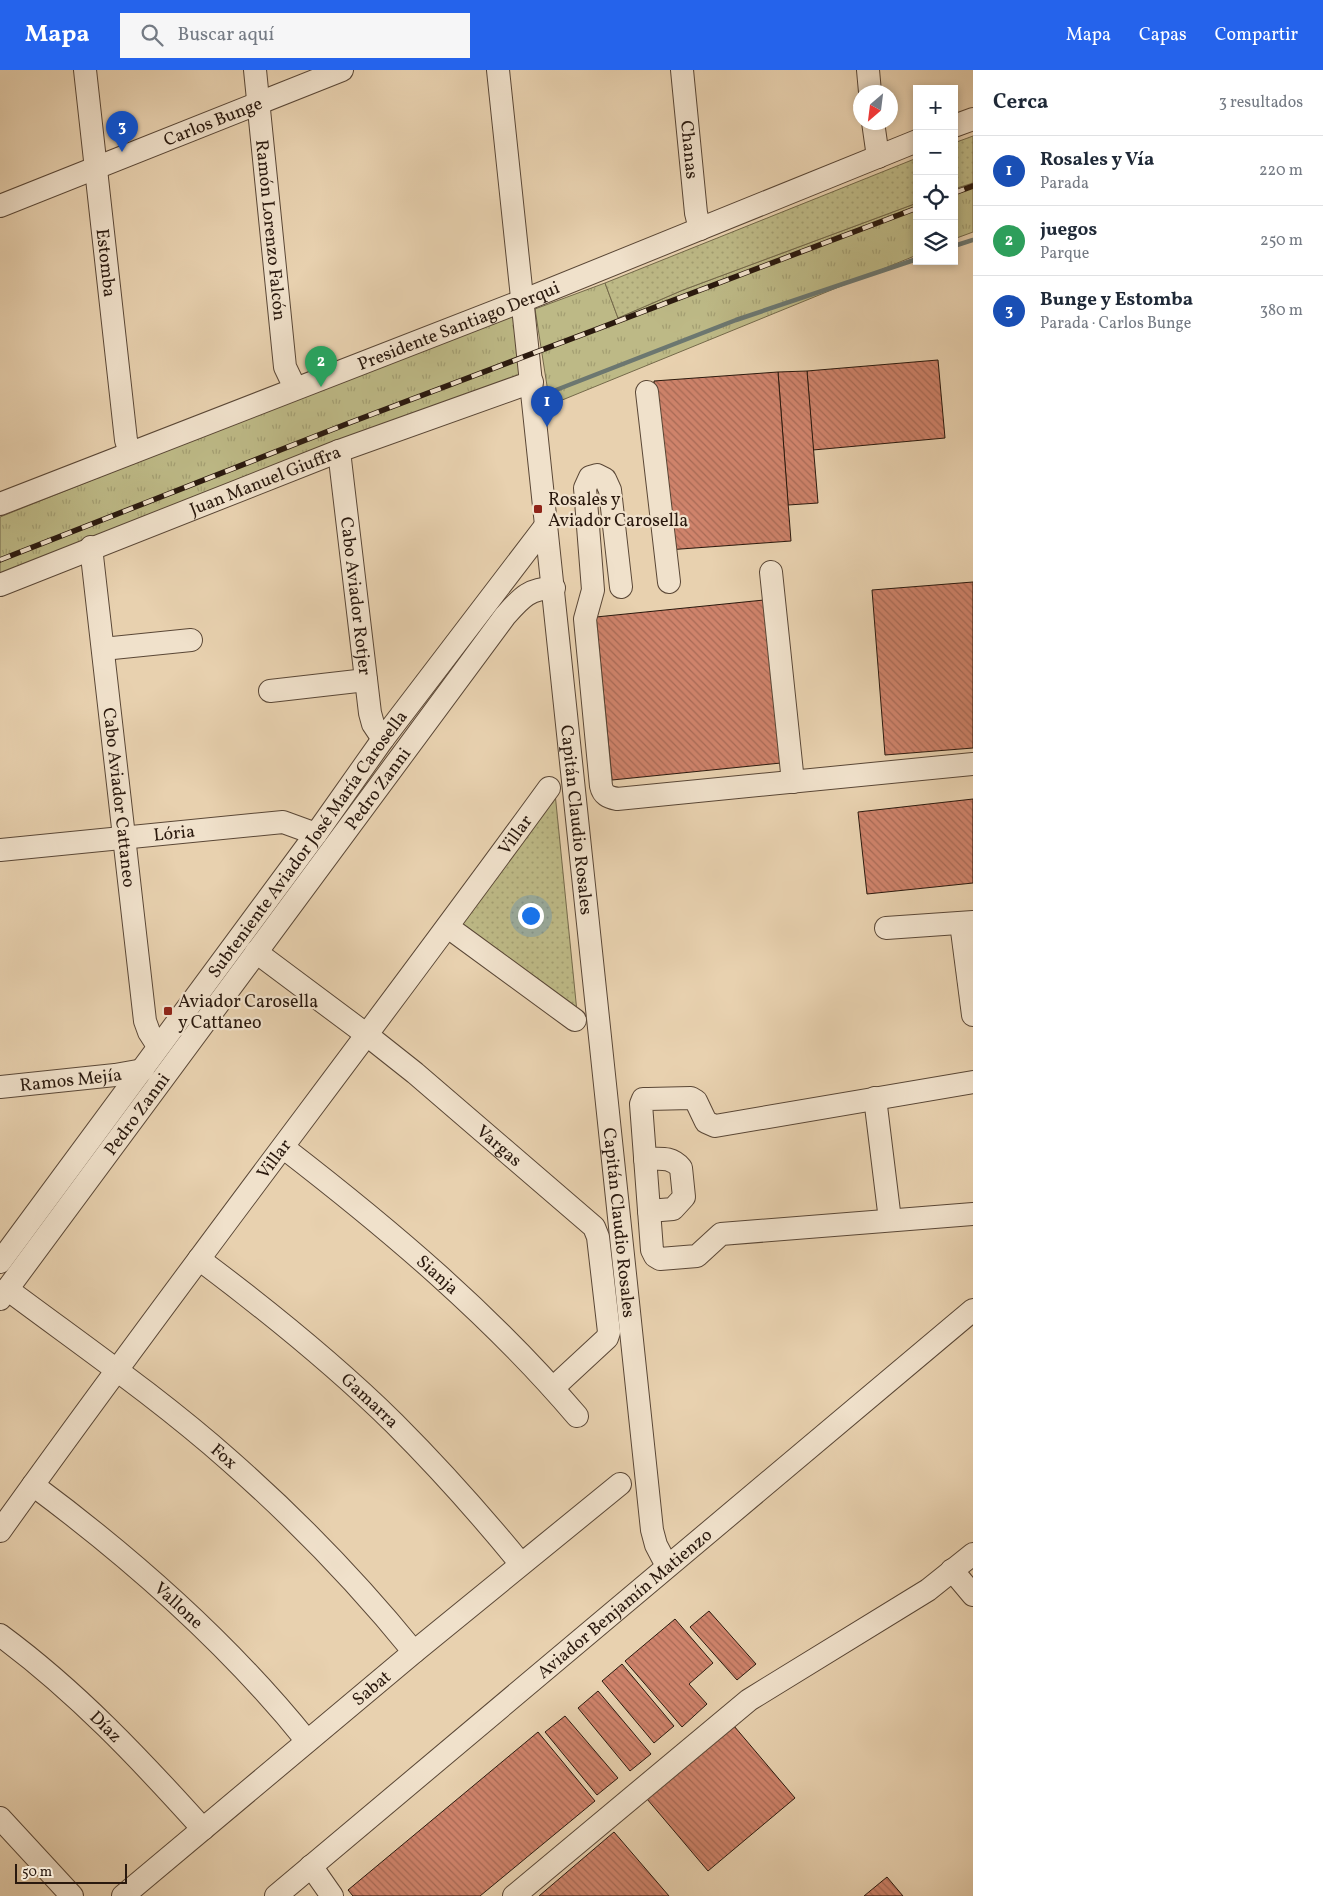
<!DOCTYPE html>
<html lang="es">
<meta charset="utf-8">
<style>
:root{--surface:#fff;--page:#f6f6f7;--text:#1f2937;--muted:#747a83;--line:#e0e1e3;--accent:#2563eb}
body{margin:0;font-family:Vollkorn,serif;background:var(--page);color:var(--text)}
.controls{position:absolute;right:15px;top:15px;display:grid;overflow:hidden;border-radius:0px;box-shadow:0 2px 8px #0003}
.controls button{width:45px;height:45px;display:grid;place-items:center;padding:0;border:0;border-bottom:1px solid var(--line);background:var(--surface);color:var(--text);font:25px sans-serif}
.compass{position:absolute;left:853px;top:15px;width:45px;height:45px;border-radius:50%;background:var(--surface);box-shadow:0 2px 8px #0003;rotate:208deg}
.scale{position:absolute;left:15px;bottom:12px;width:112px;box-sizing:border-box;padding-left:5px;border:2px solid #2a190e;border-top:0;font-size:14px;line-height:18px;white-space:nowrap;color:#2a190e;-webkit-text-stroke:4px #f0e1cb;paint-order:stroke}
.you{position:absolute;left:530px;top:845px;width:18px;height:18px;margin:-12px;border:4px solid #fff;border-radius:50%;background:#1a73e8;box-shadow:0 0 0 8px #1a73e833}
.badge{display:grid;place-items:center;width:32px;height:32px;border-radius:50%;background:var(--accent);color:#fff;font-size:16px;font-weight:700}
.pin{position:absolute;translate:-50% -41px;filter:drop-shadow(0 1px 2px #0008)}
.pin::after{content:'';position:absolute;top:26px;width:18px;height:15px;background:inherit;clip-path:polygon(0 0,100% 0,50% 100%)}
.list{margin:0;padding:0;list-style:none}
h2{display:flex;justify-content:space-between;align-items:center;height:65px;margin:0;padding:0 20px;font-size:21px}
h2 small{font-size:16px;font-weight:400;color:var(--muted)}
.list li{display:grid;grid-template-columns:32px 1fr auto;gap:15px;align-items:center;box-sizing:border-box;height:70px;padding:0 20px;border-top:1px solid var(--line)}
.list b{display:block;font-size:19px;white-space:nowrap}
.list p{margin:0;font-size:16px;white-space:nowrap;color:var(--muted)}
.list em{font-size:16px;font-style:normal;color:var(--muted)}
.icon{flex:none;width:28px;height:28px;fill:none;stroke:currentColor;stroke-width:2;stroke-linecap:round;stroke-linejoin:round}
.map{position:relative;flex:none;width:973px;height:1826px;overflow:hidden}
header{display:flex;align-items:center;gap:30px;box-sizing:border-box;height:70px;padding:0 25px;background:var(--accent);color:#fff}
header strong{font-size:24px}
nav{display:flex;gap:28px;margin-inline-start:auto;font-size:18px}
.search{width:350px;height:45px;background:var(--page);display:flex;align-items:center;gap:12px;box-sizing:border-box;padding:0 18px;border-radius:0px;color:var(--muted);font-size:19px}
main{display:flex}
aside{flex:1;background:var(--surface)}
.map>svg:first-child{display:block}
</style>
<header>
<strong>Mapa</strong>
<div class="search"><svg class="icon" aria-label="search" viewBox="0 0 24 24"><circle cx="10" cy="10" r="6"/><path d="M15 15l6 6"/></svg>Buscar aquí</div>
<nav><a>Mapa</a><a>Capas</a><a>Compartir</a></nav>
</header>
<main>
<div class="map">
<svg width="973" height="1826" viewBox="0 0 973 1826">
<defs>
<pattern id="grass-tufts" width="24" height="20" patternUnits="userSpaceOnUse" patternTransform="scale(1.25)"><rect width="24" height="20" fill="#bdb986"/><path d="M3 7l-1-3M5 7V3M7 7l1-3M15 17l-1-3M17 17v-4M19 17l1-3" fill="none" stroke="#a39e72"/></pattern>
<pattern id="park-dots" width="8" height="8" patternUnits="userSpaceOnUse" patternTransform="scale(1.25)"><rect width="8" height="8" fill="#bdb986"/><path d="M2 2h.1M6 6h.1" fill="none" stroke="#a39e72" stroke-width="1.8" stroke-linecap="round"/></pattern>
<pattern id="building-back-hatch" width="6" height="6" patternUnits="userSpaceOnUse" patternTransform="scale(1.25)"><rect width="6" height="6" fill="#cf836b"/><path d="M-1 5l2 2M0 0l6 6M5-1l2 2" fill="none" stroke="#a86a56"/></pattern>
</defs>
<rect width="100%" height="100%" fill="#e8d1af"/>
<filter id="stains"><feTurbulence type="fractalNoise" baseFrequency=".004" numOctaves="4"/><feColorMatrix values="0 0 0 0 .2 0 0 0 0 .09 0 0 0 0 .02 0 0 0 .5 -.17"/></filter>
<radialGradient id="worn" r=".72"><stop offset=".6" stop-color="#630" stop-opacity="0"/><stop offset="1" stop-color="#630" stop-opacity=".3"/></radialGradient>
<g fill="url(#grass-tufts)" stroke="#74694a">
<path d="M973,113V162L954,169V119Z"/>
<path d="M917,133V185L550,335L535,239L605,213L618,248L683,220Z"/>
<path d="M517,240L525,304L0,515V447Z"/>
</g>
<g fill="url(#park-dots)" stroke="#74694a">
<path d="M973,66V113L954,119V73Z"/>
<path d="M917,88V133L683,220L618,248L605,213Z"/>
<path d="M555,723L577,942L466,861L462,853Z"/>
</g>
<g fill="none" stroke-linecap="round" stroke-linejoin="round">
<g stroke="#6c7770" stroke-width="4.5">
<path d="M954,176L973,170"/>
<path d="M556,320L736,250L917,189"/>
</g>
</g>
<g fill="url(#building-back-hatch)" stroke="#2a190e">
<path d="M938,290L945,368L813,380L807,301Z"/>
<path d="M807,301L818,433L788,435L778,302Z"/>
<path d="M778,302L791,471L667,480L654,311Z"/>
<path d="M973,512V678L885,685L872,520Z"/>
<path d="M764,530L781,693L612,710L596,547Z"/>
<path d="M973,729V813L867,824L858,742Z"/>
<path d="M709,1541L756,1594L737,1610L690,1557Z"/>
<path d="M675,1549L713,1593L689,1614L707,1634L682,1657L625,1591Z"/>
<path d="M622,1594L674,1656L654,1673L602,1611Z"/>
<path d="M598,1621L651,1684L630,1701L578,1638Z"/>
<path d="M565,1646L618,1708L597,1725L545,1662Z"/>
<path d="M734,1656L795,1728L708,1801L647,1729Z"/>
<path d="M538,1662L595,1731L480,1826H353L348,1820Z"/>
<path d="M614,1762L669,1826H539Z"/>
<path d="M887,1807L903,1826H864Z"/>
</g>
<g fill="none" stroke-linecap="round" stroke-linejoin="round">
<g stroke="#5a4736" stroke-width="24">
<g id="minor">
<path id="s1" d="M85,0L126,370L130,383"/>
<path id="s2" d="M255,0L285,297L295,318"/>
<path id="s3" d="M498,0L652,1460L656,1475L667,1496"/>
<path id="s4" d="M682,0L696,143L700,159"/>
<path d="M868,0L870,22"/>
<path d="M873,52L878,87"/>
<path d="M954,56L973,49"/>
<path id="s5" d="M0,136L342,0"/>
<path d="M647,322L669,512"/>
<path id="s6" d="M339,381L370,643L373,654L383,669"/>
<path id="s7" d="M0,434L522,231L917,71"/>
<path id="s8" d="M91,477L145,951L149,962L158,976"/>
<path d="M771,502L793,712"/>
<path id="s9" d="M0,515L339,381L532,312"/>
<path d="M621,517L610,420L605,409L597,405L590,407L585,418L593,520L585,549L601,716C603,725 608,727 617,729L973,694"/>
<path d="M103,579L191,570"/>
<path d="M270,621L366,610"/>
<path id="s10" d="M0,780L283,752L316,764"/>
<path d="M961,853L973,945"/>
<path d="M448,857L575,950"/>
<path d="M886,858L973,852"/>
<path id="s11" d="M256,882L367,965L415,1003L594,1157L598,1167L609,1262L607,1268L553,1318"/>
<path d="M973,1012L715,1056L706,1052L696,1031L691,1028L648,1029H643L641,1034L652,1180L655,1186L660,1189L697,1186L721,1164L973,1144"/>
<path id="s12" d="M0,1017L115,1005L143,1000"/>
<path d="M875,1028L890,1150"/>
<path id="s13" d="M284,1078C389,1159 491,1245 577,1346"/>
<path d="M645,1089C660,1089 671,1086 681,1098L684,1127L673,1139L649,1141"/>
<path id="s14" d="M199,1189C267,1240 333,1293 394,1353C439,1398 481,1445 521,1494"/>
<path id="s15" d="M0,1192L316,764L383,669L547,454"/>
<path id="s16" d="M7,1219C82,1275 160,1329 230,1391C297,1450 358,1513 414,1582"/>
<path id="s17" d="M0,1229L505,546C521,528 529,518 554,518"/>
<path id="s18" d="M33,1415C134,1490 228,1573 307,1671"/>
<path id="s19" d="M0,1461C179,1210 368,967 549,718"/>
<path d="M952,1500L973,1525"/>
<path id="s20" d="M0,1565C76,1621 140,1689 203,1759"/>
<path d="M0,1748L72,1826"/>
<path d="M311,1796L332,1826"/>
<path id="s21" d="M123,1826L414,1582L620,1414"/>
<path id="s22" d="M276,1826L973,1240"/>
<path d="M514,1826L749,1630L928,1520L973,1484"/>
</g>
</g>
<use href="#minor" stroke="#f0e1cb" stroke-width="22"/>
<g stroke="#2a190e" stroke-width="5.5">
<g id="rail">
<path d="M954,123L973,116"/>
<path d="M0,490L349,353L917,138"/>
</g>
</g>
<use href="#rail" stroke="#f0e1cb" stroke-width="4" stroke-dasharray="11" stroke-linecap="butt"/>
</g>
<g fill="#8f2418" stroke="#f0e1cb" stroke-width="2">
<rect x="533" y="434" width="10" height="10" rx="2.5"/>
<rect x="163" y="936" width="10" height="10" rx="2.5"/>
</g>
<g text-anchor="middle" stroke-width="4.5" stroke-linejoin="round" paint-order="stroke">
<g font-size="18" fill="#2a190e" stroke="#f0e1cb">
<text dy="6" stroke="none"><textPath href="#s5" startOffset="229">Carlos Bunge</textPath></text>
<text dy="6" stroke="none"><textPath href="#s4" startOffset="80">Chanas</textPath></text>
<text dy="6" stroke="none"><textPath href="#s2" startOffset="161">Ramón Lorenzo Falcón</textPath></text>
<text dy="6" stroke="none"><textPath href="#s1" startOffset="194">Estomba</textPath></text>
<text dy="6" stroke="none"><textPath href="#s7" startOffset="492">Presidente Santiago Derqui</textPath></text>
<text dy="6" stroke="none"><textPath href="#s9" startOffset="285">Juan Manuel Giuffra</textPath></text>
<text dy="6" stroke="none"><textPath href="#s6" startOffset="146">Cabo Aviador Rotjer</textPath></text>
<text dy="6" stroke="none"><textPath href="#s17" startOffset="635">Pedro Zanni</textPath></text>
<text dy="6" stroke="none"><textPath href="#s8" startOffset="252">Cabo Aviador Cattaneo</textPath></text>
<text dy="6" stroke="none"><textPath href="#s3" startOffset="754">Capitán Claudio Rosales</textPath></text>
<text dy="6" stroke="none"><textPath href="#s10" startOffset="175">Lória</textPath></text>
<text dy="6" stroke="none"><textPath href="#s19" startOffset="866">Villar</textPath></text>
<text dy="6" stroke="none"><textPath href="#s15" startOffset="519">Subteniente Aviador José María Carosella</textPath></text>
<text dy="6" stroke="none"><textPath href="#s12" startOffset="71">Ramos Mejía</textPath></text>
<text dy="6" stroke="none"><textPath href="#s17" startOffset="230">Pedro Zanni</textPath></text>
<text dy="6" stroke="none"><textPath href="#s11" startOffset="311">Vargas</textPath></text>
<text dy="6" stroke="none"><textPath href="#s19" startOffset="462">Villar</textPath></text>
<text dy="6" stroke="none"><textPath href="#s3" startOffset="1159">Capitán Claudio Rosales</textPath></text>
<text dy="6" stroke="none"><textPath href="#s13" startOffset="199">Sianja</textPath></text>
<text dy="6" stroke="none"><textPath href="#s14" startOffset="222">Gamarra</textPath></text>
<text dy="6" stroke="none"><textPath href="#s16" startOffset="274">Fox</textPath></text>
<text dy="6" stroke="none"><textPath href="#s22" startOffset="455">Aviador Benjamín Matienzo</textPath></text>
<text dy="6" stroke="none"><textPath href="#s18" startOffset="189">Vallone</textPath></text>
<text dy="6" stroke="none"><textPath href="#s21" startOffset="324">Sabat</textPath></text>
<text dy="6" stroke="none"><textPath href="#s20" startOffset="140">Díaz</textPath></text>
</g>
<g font-size="18" fill="#2a190e" stroke="#f0e1cb" text-anchor="start">
<text x="548" y="435">Rosales y<tspan x="548" dy="21">Aviador Carosella</tspan></text>
<text x="178" y="937">Aviador Carosella<tspan x="178" dy="21">y Cattaneo</tspan></text>
</g>
</g>
<rect width="100%" height="100%" filter="url(#stains)"/>
<rect width="100%" height="100%" fill="url(#worn)"/>
</svg>
<div class="controls">
<button>+</button>
<button>−</button>
<button><svg class="icon" aria-label="locate" viewBox="0 0 24 24"><circle cx="12" cy="12" r="6"/><path d="M12 2v4M12 18v4M2 12h4M18 12h4"/></svg></button>
<button><svg class="icon" aria-label="layers" viewBox="0 0 24 24"><path d="M12 4l9 5-9 5-9-5zM3 14l9 5 9-5"/></svg></button>
</div>
<svg class="compass" viewBox="-18 -18 36 36"><path d="M0-13l5 13h-10z" fill="#e53935"/><path d="M0 13l5-13h-10z" fill="#747a83"/></svg>
<div class="scale">50 m</div>
<div class="you"></div>
<div class="pin badge" style="left:547px;top:357px;background:#1a4fb4">1</div>
<div class="pin badge" style="left:321px;top:317px;background:#2e9e5b">2</div>
<div class="pin badge" style="left:122px;top:82px;background:#1a4fb4">3</div>
</div>
<aside>
<h2>Cerca<small>3 resultados</small></h2>
<ul class="list">
<li><span class="badge" style="background:#1a4fb4">1</span><div><b>Rosales y Vía</b><p>Parada</p></div><em>220 m</em></li>
<li><span class="badge" style="background:#2e9e5b">2</span><div><b>juegos</b><p>Parque</p></div><em>250 m</em></li>
<li><span class="badge" style="background:#1a4fb4">3</span><div><b>Bunge y Estomba</b><p>Parada · Carlos Bunge</p></div><em>380 m</em></li>
</ul>
</aside>
</main>
